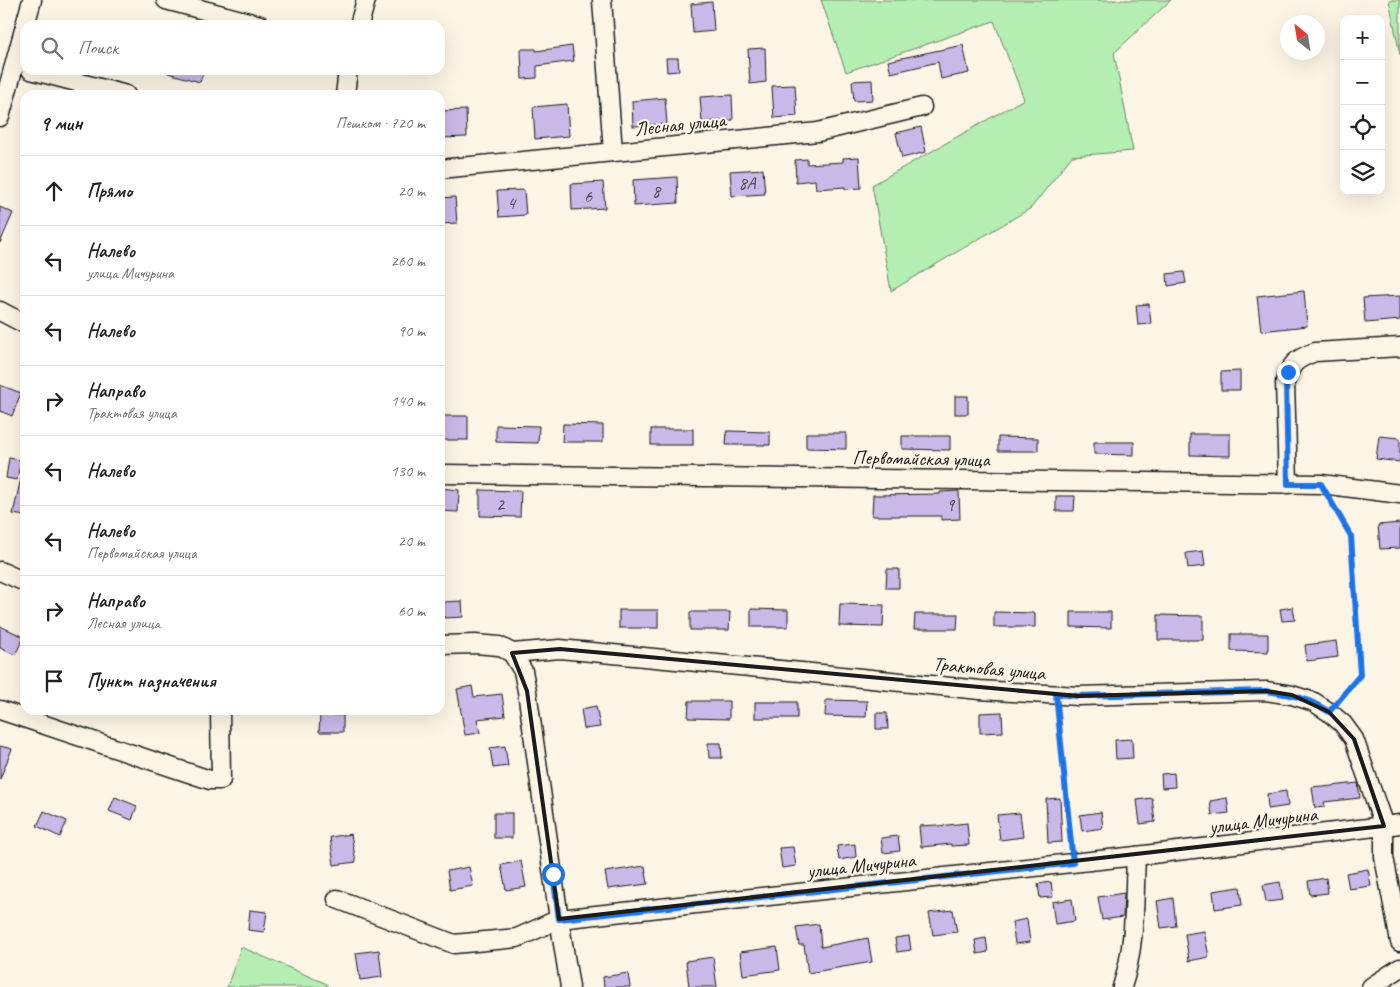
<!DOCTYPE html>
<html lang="ru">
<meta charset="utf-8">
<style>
:root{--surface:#fff;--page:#f2f2f2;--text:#202124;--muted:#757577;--line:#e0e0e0}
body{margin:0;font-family:Caveat,sans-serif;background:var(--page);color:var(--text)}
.controls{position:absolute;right:15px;top:15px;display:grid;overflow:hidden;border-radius:10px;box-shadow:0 5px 20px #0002}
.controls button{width:45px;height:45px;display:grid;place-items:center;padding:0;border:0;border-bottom:1px solid var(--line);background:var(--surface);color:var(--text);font:25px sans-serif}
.compass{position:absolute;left:1280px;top:15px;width:45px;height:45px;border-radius:50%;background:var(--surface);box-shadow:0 5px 20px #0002;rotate:330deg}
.stop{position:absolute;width:15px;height:15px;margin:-11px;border:4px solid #1a73e8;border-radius:50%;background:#fff}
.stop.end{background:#1a73e8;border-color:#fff;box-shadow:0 1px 5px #0008}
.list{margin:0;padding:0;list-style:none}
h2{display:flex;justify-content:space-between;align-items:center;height:65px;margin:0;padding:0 20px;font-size:21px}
h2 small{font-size:16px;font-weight:400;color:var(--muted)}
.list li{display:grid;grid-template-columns:32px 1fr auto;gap:15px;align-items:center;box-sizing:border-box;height:70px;padding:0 20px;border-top:1px solid var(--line)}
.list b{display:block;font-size:19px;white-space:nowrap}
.list p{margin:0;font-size:16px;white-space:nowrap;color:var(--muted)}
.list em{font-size:16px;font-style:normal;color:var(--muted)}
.icon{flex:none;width:28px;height:28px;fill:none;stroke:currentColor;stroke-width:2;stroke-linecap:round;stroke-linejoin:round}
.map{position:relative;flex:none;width:1400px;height:987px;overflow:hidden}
.search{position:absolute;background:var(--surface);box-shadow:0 5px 20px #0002;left:20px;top:20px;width:425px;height:55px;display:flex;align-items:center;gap:12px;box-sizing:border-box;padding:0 18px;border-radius:15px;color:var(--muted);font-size:19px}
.panel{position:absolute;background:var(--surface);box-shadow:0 5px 20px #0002;left:20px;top:90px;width:425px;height:625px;border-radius:15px}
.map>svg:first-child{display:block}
</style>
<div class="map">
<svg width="1400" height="987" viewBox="0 0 1400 987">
<rect width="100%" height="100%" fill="#fcf5e5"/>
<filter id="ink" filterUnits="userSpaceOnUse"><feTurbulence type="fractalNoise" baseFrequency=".02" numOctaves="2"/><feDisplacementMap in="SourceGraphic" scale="10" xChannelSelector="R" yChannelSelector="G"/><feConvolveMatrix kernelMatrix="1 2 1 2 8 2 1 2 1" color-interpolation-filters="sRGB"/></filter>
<g filter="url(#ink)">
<g fill="#b4eeb2" stroke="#688567">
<path d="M821,0H1171L1114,53L1133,151L1072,156L1031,208L891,291L872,185L1024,99L994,21L846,72Z"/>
<path d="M1389,0H1400V55Z"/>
<path d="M241,947L327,984V987H227Z"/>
</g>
<g fill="#cab8e8" stroke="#1c1c1c">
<path d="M712,2L714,31L693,33L691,4Z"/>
<path d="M963,45L969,73L941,79L938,62L891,73L888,61Z"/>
<path d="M572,46L574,61L537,66V78L522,79L521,49H536V51Z"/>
<path d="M765,48L766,82L750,84L748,49Z"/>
<path d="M666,58H678L679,71L667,72Z"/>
<path d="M168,70H204L200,82L168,73Z"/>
<path d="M872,80L873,100L854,101L852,81Z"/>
<path d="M795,85L797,116L774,118L772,86Z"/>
<path d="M732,95L733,120L702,122L700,97Z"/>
<path d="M665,98L667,124L633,126L632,101Z"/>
<path d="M567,104L569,136L535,139L533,107Z"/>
<path d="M466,110L467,137L440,138V111Z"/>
<path d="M921,127L926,152L902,158L896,133Z"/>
<path d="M859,157L861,188L845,189V187L816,189L815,180L796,182L795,160L807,159V164L843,162V158Z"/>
<path d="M763,169L765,194L732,196L730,171Z"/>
<path d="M677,177L678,203L634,206L633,180Z"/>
<path d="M603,182L605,208L572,210L571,184Z"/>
<path d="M524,190L526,215L499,217L497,191Z"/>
<path d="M455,197L457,223L440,224V198Z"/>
<path d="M0,207L13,213L0,243Z"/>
<path d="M1184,272L1186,283L1168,286L1167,274Z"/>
<path d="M1304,291L1307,326L1261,331L1257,296Z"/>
<path d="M1400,296V320L1365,323L1363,298Z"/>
<path d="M1149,304L1151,324L1138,325L1136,305Z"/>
<path d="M1240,371V390H1221V372Z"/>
<path d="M0,385L21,393L12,416L0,411Z"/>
<rect x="955" y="396" width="13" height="18"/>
<rect x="440" y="416" width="28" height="24"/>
<path d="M563,424L603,425V442H562Z"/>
<path d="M496,425L539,426L538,443L496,442Z"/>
<rect x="651" y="429" width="42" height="16"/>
<path d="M727,431L770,432V445H726Z"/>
<path d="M806,433H846V449L806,448Z"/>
<path d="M1190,434H1230V456L1190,455Z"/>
<path d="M902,436H950V450L902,449Z"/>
<path d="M1379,436L1400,438V462L1376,459Z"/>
<path d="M998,437L1038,438V451H998Z"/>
<path d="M1094,442H1134V455L1094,454Z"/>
<path d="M9,458L21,460L17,480L6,478Z"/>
<path d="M21,478L25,479V516L13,514Z"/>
<path d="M440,488L459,490L458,512L440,511Z"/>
<path d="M480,490L521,491L520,517L480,516Z"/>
<path d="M959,491L960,519L941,520V516H872L873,495L940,494V492Z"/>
<path d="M1056,496H1075L1074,511H1056Z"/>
<path d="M1400,523V548L1380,549L1378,525Z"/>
<path d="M1203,551L1205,566L1188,568L1186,553Z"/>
<path d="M887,569H899V588H886Z"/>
<path d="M462,601L463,617L444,618V602Z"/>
<path d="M840,604L884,605L883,627L839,626Z"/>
<path d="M1293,607L1295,620L1282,621L1280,609Z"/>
<path d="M751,609L788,610V627H751Z"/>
<rect x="619" y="610" width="39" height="18"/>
<path d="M690,612H730L729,630H690Z"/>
<path d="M994,612L1035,613V627H994Z"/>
<path d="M1071,612H1111V628L1071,627Z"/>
<path d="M915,614H958L957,629H914Z"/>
<path d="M1158,615L1203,616V640H1158Z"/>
<path d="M0,626L24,637L15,655L0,648Z"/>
<path d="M1231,634H1268V652L1231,651Z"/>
<path d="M1336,641L1338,657L1307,661L1305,645Z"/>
<path d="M472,686L474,697L502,694L505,716L477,719L480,733L465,735L457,689Z"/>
<path d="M826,700L867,701L866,717L825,716Z"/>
<path d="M689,701H729V719L688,718Z"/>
<rect x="755" y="702" width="42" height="16"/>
<path d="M596,706L600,727L584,729L581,709Z"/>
<path d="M1002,712L1003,732L980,733V713Z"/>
<path d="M876,713H887L888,729H876Z"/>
<path d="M320,715H343V732H319Z"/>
<path d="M1132,739L1133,758L1116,759L1115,740Z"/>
<path d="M708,743H721L722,758H709Z"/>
<path d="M0,746L12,749L0,779Z"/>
<path d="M505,746L508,766L493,768L490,748Z"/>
<path d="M1174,773L1175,787L1162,788L1161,774Z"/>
<path d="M1358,783L1360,798L1324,802L1325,807L1315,808L1312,787L1322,786L1323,787Z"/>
<path d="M1286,791L1288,806L1268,809L1267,794Z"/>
<path d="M115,797L137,806L132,820L109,811Z"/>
<path d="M1060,798L1062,842L1048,843L1046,799Z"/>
<path d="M1152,798L1155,822L1140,824L1137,800Z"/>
<path d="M1227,798L1229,813L1212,815L1210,801Z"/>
<path d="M44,811L67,821L60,837L37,826Z"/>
<path d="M1101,812L1103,828L1082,831L1080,815Z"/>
<rect x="494" y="813" width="18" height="25"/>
<path d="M1020,813L1023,837L1000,840L997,815Z"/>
<path d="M967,823L969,845L951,846V844L921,847L919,826L937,825L938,826Z"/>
<path d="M351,834L356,862L334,865L330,837Z"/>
<path d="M898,836L900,851L883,853L881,838Z"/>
<path d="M855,844L856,857L839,860L837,846Z"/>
<path d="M793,847L796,866L782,868L779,848Z"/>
<path d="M521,861L526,887L506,890L501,865Z"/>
<path d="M645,866L648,884L608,889L605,872Z"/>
<path d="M469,867L473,886L450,890L447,871Z"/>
<path d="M1368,869L1371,886L1349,889L1346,873Z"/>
<path d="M1326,878L1328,893L1310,895L1308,881Z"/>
<path d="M1051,882L1053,897L1040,898L1038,884Z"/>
<path d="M1280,882L1283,900L1266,902L1263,885Z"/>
<path d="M1240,887L1242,905L1215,909L1213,891Z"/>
<path d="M1124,893L1123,917L1102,920L1098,897Z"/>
<path d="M1173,898L1176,926L1161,928L1157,901Z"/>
<path d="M1072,899L1075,921L1055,924L1052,902Z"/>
<path d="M250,910L267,912L264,932L248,930Z"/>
<path d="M953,910L957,932L933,935L929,913Z"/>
<path d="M1027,919L1030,942L1015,944L1012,922Z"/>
<path d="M819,924L821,947L868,938L872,962L808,973L804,945H799L796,927Z"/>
<path d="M1204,931L1209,957L1189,961L1185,934Z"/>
<path d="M909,936L911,950L897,952L895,938Z"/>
<path d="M986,938L988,952L977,954L975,940Z"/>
<path d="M777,947L780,970L743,975L740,952Z"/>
<path d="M379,950L382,977L360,980L356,953Z"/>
<path d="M713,957L717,987H689L686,961Z"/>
<path d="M628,973L630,987H604L603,977Z"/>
</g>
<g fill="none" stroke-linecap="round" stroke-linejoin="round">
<g stroke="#1c1c1c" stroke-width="21">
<g id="minor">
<path d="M166,0L260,25"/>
<path d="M602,0L613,152"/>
<path d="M25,25L32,0"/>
<path d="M359,25L366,0"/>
<path d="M31,70L126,95"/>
<path d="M345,95L348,70"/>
<path d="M0,117L25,26"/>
<path d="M440,169L818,132L922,107"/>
<path d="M0,311L25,324"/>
<path d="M440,474L1321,484L1400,494"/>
<path d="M1288,484L1285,382C1291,363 1296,359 1315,352L1400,347"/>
<path d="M0,571L25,582"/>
<path d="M440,645L475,644L499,646L512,653"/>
<path d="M512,653L560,649L812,673L980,690L1078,696L1266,691L1292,695L1314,702L1329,712L1343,724L1354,739L1384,826V857L1400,942"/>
<path d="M512,653L523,671L527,691L559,919L570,987"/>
<path d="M0,710L210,780H221L220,710"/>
<path d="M337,899L454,944L517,938L559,919L1136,856L1400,824"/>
<path d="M1122,987C1136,945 1134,900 1136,856"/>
<path d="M1371,987L1400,968"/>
</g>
</g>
<g stroke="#1c1c1c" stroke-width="2.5" stroke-dasharray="1 4" stroke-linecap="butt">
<path d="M1331,500L1351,536L1360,675L1338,701"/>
<path d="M1058,708L1072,850"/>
</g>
<use href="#minor" stroke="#fcf5e5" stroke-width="18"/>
</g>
</g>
<g fill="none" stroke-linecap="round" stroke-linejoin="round" filter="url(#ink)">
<path stroke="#1a73e8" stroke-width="6" d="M553,874L559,919L1073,863L1056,694L1078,696L1266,691C1292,695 1306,697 1329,712L1360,675L1351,536L1321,484H1288L1286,382L1288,372"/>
</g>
<path fill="none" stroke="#1c1c1c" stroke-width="4" stroke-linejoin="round" d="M560,649L1078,696L1266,691L1292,695L1329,712L1354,739L1384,826L559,919L527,691L512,653Z"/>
<g text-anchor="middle" stroke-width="4.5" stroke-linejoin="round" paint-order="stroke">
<g font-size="18" fill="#48434f">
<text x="747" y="189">8А</text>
<text x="656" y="197">8</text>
<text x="588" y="202">6</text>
<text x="511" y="209">4</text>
<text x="500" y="510">2</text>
<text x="950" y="511">9</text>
</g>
<g font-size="20" fill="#1c1c1c" stroke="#fcf5e5">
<text transform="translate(680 124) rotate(-6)" y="7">Лесная улица</text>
<text transform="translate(921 458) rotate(1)" y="7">Первомайская улица</text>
<text transform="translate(989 668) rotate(5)" y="7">Трактовая улица</text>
<text transform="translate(1263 820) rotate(-7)" y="7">улица Мичурина</text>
<text transform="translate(861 865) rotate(-6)" y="7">улица Мичурина</text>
</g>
</g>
</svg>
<div class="controls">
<button>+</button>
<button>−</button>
<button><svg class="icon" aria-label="locate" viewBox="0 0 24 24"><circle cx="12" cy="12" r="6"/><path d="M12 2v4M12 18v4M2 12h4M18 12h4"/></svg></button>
<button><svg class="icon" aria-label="layers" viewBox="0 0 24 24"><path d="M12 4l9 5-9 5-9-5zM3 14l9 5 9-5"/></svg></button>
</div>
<svg class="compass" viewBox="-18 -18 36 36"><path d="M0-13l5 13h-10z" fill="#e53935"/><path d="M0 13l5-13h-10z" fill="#757577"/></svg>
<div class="stop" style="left:553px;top:874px"></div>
<div class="stop end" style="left:1288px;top:372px"></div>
<div class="search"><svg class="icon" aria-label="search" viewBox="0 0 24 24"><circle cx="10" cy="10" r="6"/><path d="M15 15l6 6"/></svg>Поиск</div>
<section class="panel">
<h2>9 мин<small>Пешком · 720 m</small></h2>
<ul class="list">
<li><svg class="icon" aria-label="ahead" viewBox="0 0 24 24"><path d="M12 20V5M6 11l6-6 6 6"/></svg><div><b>Прямо</b></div><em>20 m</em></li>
<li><svg class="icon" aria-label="left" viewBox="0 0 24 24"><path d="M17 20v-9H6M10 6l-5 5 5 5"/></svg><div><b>Налево</b><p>улица Мичурина</p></div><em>260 m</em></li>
<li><svg class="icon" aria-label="left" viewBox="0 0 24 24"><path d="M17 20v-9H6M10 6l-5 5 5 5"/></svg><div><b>Налево</b></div><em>90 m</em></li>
<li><svg class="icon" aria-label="right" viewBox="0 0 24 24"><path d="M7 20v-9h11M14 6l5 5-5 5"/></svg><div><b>Направо</b><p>Трактовая улица</p></div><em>140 m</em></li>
<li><svg class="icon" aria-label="left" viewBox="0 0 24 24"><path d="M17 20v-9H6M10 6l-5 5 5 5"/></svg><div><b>Налево</b></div><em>130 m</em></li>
<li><svg class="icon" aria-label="left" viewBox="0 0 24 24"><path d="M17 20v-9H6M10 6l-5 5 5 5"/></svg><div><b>Налево</b><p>Первомайская улица</p></div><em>20 m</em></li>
<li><svg class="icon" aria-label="right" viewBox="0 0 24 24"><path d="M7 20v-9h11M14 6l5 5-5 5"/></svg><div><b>Направо</b><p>Лесная улица</p></div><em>60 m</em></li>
<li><svg class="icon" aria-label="arrive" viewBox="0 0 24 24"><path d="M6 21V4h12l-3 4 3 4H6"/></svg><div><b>Пункт назначения</b></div></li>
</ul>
</section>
</div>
